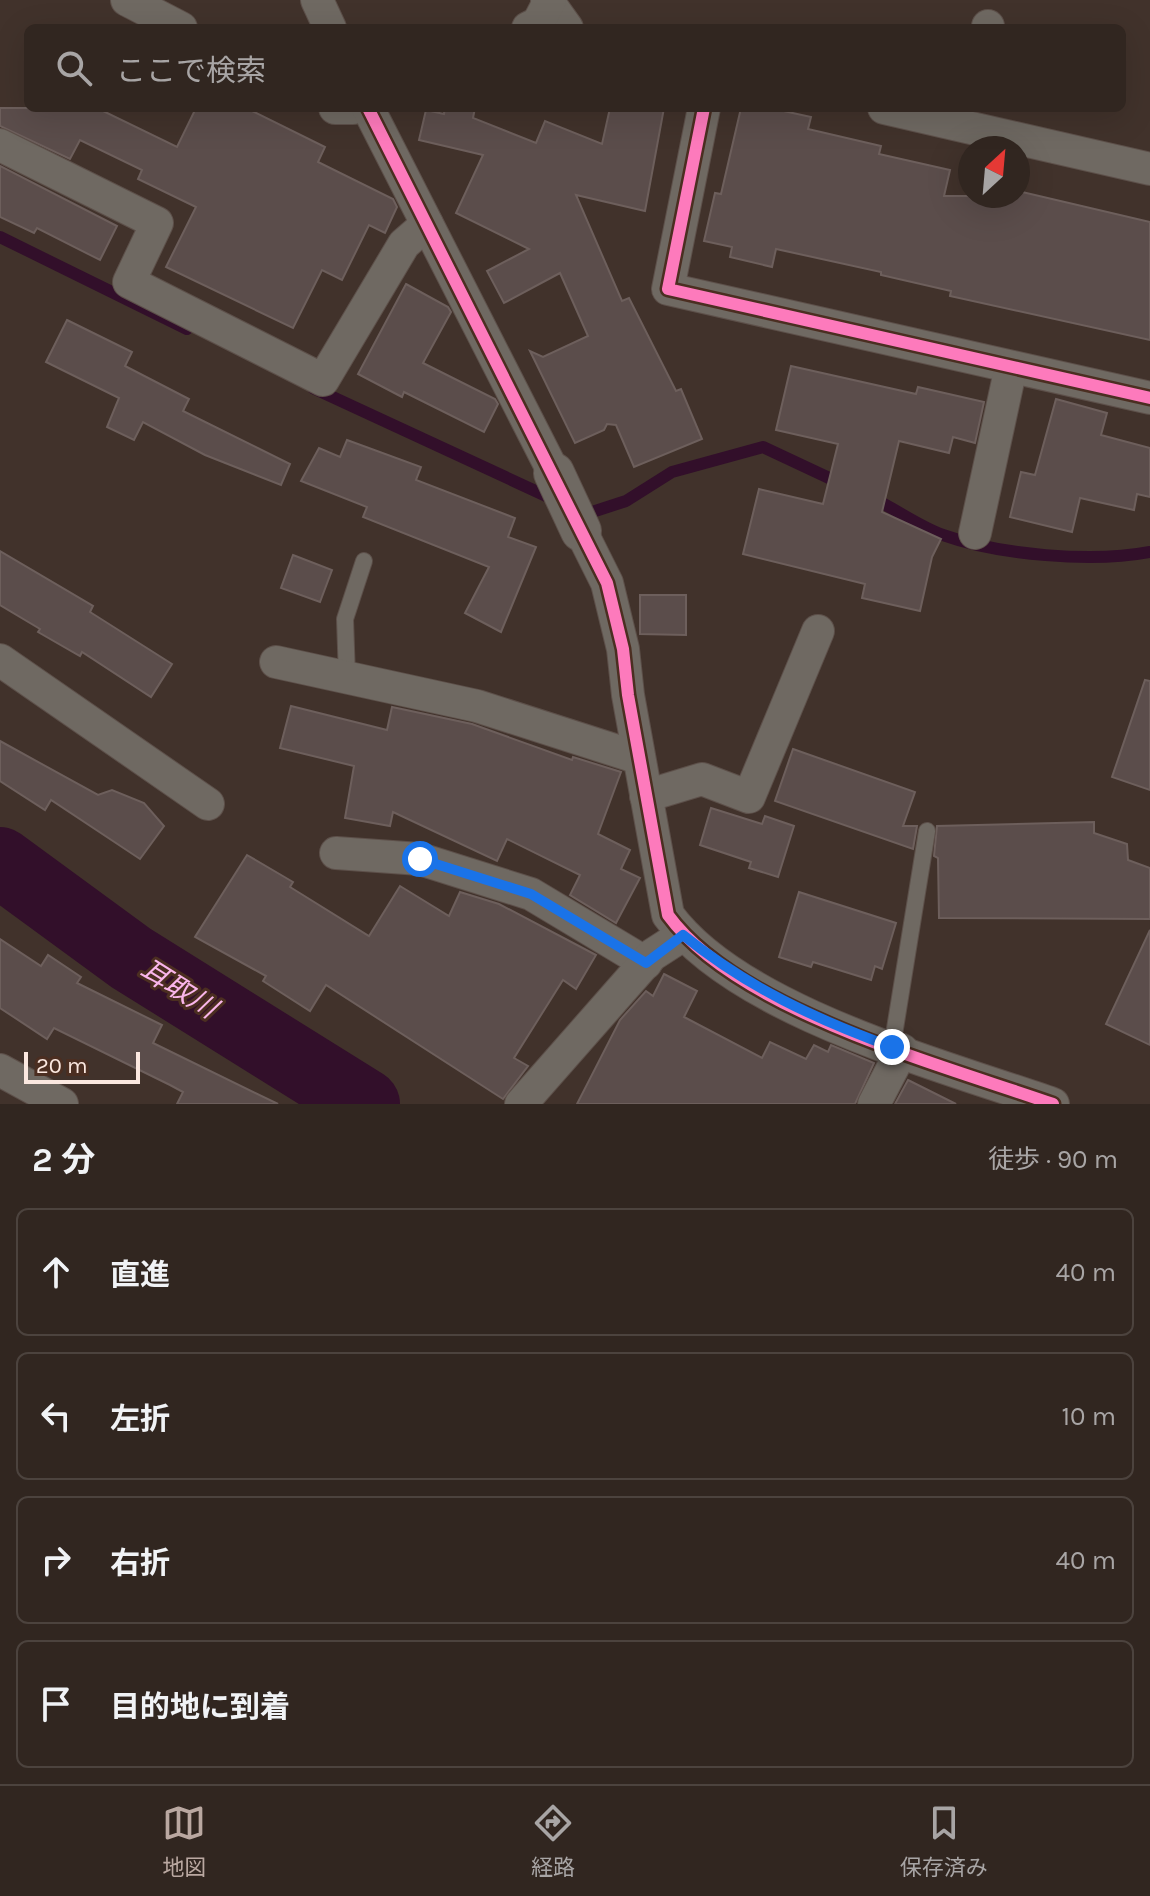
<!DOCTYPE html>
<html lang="ja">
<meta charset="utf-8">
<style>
:root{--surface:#312620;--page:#392e29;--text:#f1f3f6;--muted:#a8a5a5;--line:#4c433e;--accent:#baa8a1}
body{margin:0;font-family:Karla,"Noto Sans JP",sans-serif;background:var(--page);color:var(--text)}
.compass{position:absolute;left:958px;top:136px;width:72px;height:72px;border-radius:50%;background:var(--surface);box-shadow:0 8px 32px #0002;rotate:26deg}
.scale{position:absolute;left:24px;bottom:20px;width:116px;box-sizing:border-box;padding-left:8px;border:4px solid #fbe8e0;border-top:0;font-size:22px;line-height:28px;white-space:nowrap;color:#fbe8e0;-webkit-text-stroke:6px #4b2e21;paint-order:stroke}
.stop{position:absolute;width:24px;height:24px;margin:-18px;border:6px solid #1a73e8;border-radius:50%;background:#fff}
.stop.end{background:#1a73e8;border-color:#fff;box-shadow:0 2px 8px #0008}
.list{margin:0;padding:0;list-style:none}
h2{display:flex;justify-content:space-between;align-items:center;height:104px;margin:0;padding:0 32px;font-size:34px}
h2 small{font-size:26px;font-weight:400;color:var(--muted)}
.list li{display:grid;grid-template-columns:52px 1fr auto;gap:24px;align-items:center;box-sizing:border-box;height:128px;margin:0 16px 16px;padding:0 16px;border:2px solid var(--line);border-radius:12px}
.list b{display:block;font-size:30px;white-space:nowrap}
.list em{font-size:26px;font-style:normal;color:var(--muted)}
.icon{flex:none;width:44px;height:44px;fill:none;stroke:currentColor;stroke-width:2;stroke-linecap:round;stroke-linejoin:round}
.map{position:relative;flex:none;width:1150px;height:1104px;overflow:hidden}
.search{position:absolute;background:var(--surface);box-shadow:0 8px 32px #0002;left:24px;right:24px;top:24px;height:88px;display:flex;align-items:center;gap:20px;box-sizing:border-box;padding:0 28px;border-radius:12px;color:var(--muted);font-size:30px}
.sheet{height:680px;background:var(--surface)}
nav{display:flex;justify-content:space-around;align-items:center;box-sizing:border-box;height:112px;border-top:2px solid var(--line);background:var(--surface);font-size:22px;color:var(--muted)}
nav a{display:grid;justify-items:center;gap:4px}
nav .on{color:var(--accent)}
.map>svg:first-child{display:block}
</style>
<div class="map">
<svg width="1150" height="1104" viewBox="0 0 1150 1104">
<rect width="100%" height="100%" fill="#41322b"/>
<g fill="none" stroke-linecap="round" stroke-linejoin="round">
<g stroke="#320f2a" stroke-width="12">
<path d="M0,237L187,329"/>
<path d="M313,388L557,501"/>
<path d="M872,498C896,509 918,526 943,535C999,555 1092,563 1150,552"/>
<path d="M581,512L586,514L626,501L672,472L763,447L844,485"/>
</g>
<path stroke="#320f2a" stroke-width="70" d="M0,862L131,958L365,1104"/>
</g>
<g fill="#5b4d4b" stroke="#6d5f5c" stroke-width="2">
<path d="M0,108H97L177,147L196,108H246L325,147L318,162L393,199L397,207L385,233L369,225L342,280L322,270L293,328L166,267L196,207L138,179L142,170L80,140L70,159L0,126Z"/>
<path d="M445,108H475L473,118L536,143L545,121L602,144L610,108H664L645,211L576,195L622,301L629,298L676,391L681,389L702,439L634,467L616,425L607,424L604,430L575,443L530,351L543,357L588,336L560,273L504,303L487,271L529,249L456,213L483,155L419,140L426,110L444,114Z"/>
<path d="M741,108H770L811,117L808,129L881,146L879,154L950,170L944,196H1018V191L1150,222V340L950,296L951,291L881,275V272L776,249L772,267L730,257L732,247L704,241L715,193L721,194Z"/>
<path d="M0,166L117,226L100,260L37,228L34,233L0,217Z"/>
<path d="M406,284L448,307L451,312L423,363L495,399L498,404L484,432L404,392L402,397L358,374Z"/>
<path d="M67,320L132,352L125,366L189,399L183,411L290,464L281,485L205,455L143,422L134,440L107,427L119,398L46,362Z"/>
<path d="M791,366L916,394L918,387L984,402L975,443L953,437L949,453L899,441L882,512L941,539L932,557L920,611L862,598L865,584L743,554L759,489L823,504L838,444L776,430Z"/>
<path d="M1056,399L1107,413L1101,435L1150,448V497L1137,494L1134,510L1080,498L1072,532L1010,517L1021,472L1035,475Z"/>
<path d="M347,440L421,467L416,480L515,518L508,537L536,547L501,632L465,613L489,567L363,517L367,507L301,481L319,448L340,457Z"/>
<path d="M0,551L93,606L90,612L172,664L151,697L82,652L80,656L38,632L40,629L0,605Z"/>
<path d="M293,555L332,570L320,602L281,588Z"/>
<path d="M640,595H686V635L640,634Z"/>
<path d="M1145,680L1150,681V790L1112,777Z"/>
<path d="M291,706L387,730L392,707L472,724L572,760L573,757L621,772L598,834L630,850L621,869L640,878L616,923L570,895L580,875L507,839L497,861L393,812L390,826L345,818L354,766L280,748Z"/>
<path d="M0,741L98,795L112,790L144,803L164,826L140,859L51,800L45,810L0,781Z"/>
<path d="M793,749L915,792L903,826H917L913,849L775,801Z"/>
<path d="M711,808L762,824L765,816L794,826L778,877L749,868L751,862L700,845Z"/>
<path d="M1094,822V833L1127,844L1128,860L1150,868V919L939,918L938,858L934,856L937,826Z"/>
<path d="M247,855L293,882L290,887L369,936L400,886L449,916L460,892L499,904L596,955L576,989L563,980L514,1058L528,1066L503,1099L326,985L310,1011L263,981L266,976L195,937Z"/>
<path d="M799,892L896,923L882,969L875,966L871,980L813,962L811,967L779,957Z"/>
<path d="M1150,930V1045L1106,1024Z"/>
<path d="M0,939L41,966L48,955L81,977L77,983L162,1025L153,1043L278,1104H177L183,1092L170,1085L54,1028L47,1039L0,1008Z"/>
<path d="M664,974L697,991L684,1017L762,1058L770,1042L806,1059L814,1045L828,1052L831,1045L874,1063L855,1104H577L620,1020L646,991L653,996Z"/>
<path d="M908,1080L956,1104H895Z"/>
</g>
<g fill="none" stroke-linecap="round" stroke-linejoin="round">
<g stroke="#5d504a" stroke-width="18">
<g id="service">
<path d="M347,677L345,619L364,561"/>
<path d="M892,1047L927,831"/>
</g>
</g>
<g stroke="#5d504a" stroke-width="34">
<g id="minor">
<path d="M127,0L181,28"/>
<path d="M317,0L330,28"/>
<path d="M547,0L567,28"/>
<path d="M528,28L538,23L550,0"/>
<path d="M988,28V26"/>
<path d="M335,108H353"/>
<path d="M368,108L554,473"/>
<path d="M704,108L668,289L1150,398"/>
<path d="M884,108L1150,169"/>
<path d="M0,145L157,223L129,282L323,380L404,244L427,224"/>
<path d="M581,531L607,583L623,649L628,695L668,915C738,1011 942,1065 1053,1104"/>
<path d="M975,533L1011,367"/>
<path d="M0,660L208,804"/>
<path d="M276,662L477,706L639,758"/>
<path d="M646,796L702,779L749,797L818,631"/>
<path d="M336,853L420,859L531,894L646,963"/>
<path d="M0,1070L62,1104"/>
<path d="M521,1104L652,955L683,935"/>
<path d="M874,1104L902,1050"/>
</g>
</g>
<g stroke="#5d504a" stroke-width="42">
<path id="tertiary" d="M554,473L581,531"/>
</g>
<use href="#service" stroke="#6f6962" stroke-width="16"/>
<use href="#minor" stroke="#6f6962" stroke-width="32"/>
<use href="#tertiary" stroke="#6f6962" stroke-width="40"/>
<g stroke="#4b2e21" stroke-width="17">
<g id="cycleway">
<path d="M368,108L607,583L623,649L628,695L668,915C738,1011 942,1065 1053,1104"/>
<path d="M704,108L668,289L1150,398"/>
</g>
</g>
<use href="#cycleway" stroke="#fd7abc" stroke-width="12"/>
</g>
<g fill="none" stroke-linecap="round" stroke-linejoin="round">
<path stroke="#1a73e8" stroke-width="10" d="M420,859L531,894L646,963L683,935C747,987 815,1019 892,1047"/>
</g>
<g text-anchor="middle" stroke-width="6" stroke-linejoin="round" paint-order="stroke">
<g font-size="28" font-style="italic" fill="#f9b5ea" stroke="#4b2e21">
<text transform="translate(179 988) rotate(32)" y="10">耳取川</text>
</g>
</g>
</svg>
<svg class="compass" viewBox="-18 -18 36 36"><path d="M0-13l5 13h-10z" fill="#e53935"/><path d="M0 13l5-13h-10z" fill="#a8a5a5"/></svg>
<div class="scale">20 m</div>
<div class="stop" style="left:420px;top:859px"></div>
<div class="stop end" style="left:892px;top:1047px"></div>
<div class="search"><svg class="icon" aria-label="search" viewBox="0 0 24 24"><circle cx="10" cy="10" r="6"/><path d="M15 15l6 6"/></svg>ここで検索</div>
</div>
<section class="sheet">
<h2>2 分<small>徒歩 · 90 m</small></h2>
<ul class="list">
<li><svg class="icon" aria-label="ahead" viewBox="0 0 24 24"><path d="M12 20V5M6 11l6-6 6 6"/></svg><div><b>直進</b></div><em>40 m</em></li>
<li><svg class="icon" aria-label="left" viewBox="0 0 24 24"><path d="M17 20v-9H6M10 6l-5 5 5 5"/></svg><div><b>左折</b></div><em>10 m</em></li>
<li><svg class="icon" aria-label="right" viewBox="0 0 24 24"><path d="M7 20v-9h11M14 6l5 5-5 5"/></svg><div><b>右折</b></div><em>40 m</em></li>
<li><svg class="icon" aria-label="arrive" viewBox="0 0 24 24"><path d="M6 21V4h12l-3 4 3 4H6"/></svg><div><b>目的地に到着</b></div></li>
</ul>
</section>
<nav>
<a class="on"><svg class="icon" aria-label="map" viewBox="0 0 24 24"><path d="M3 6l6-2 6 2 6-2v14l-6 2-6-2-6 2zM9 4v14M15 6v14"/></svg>地図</a>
<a><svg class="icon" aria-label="directions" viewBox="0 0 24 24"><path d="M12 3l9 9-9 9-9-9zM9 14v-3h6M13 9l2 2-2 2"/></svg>経路</a>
<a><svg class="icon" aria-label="saved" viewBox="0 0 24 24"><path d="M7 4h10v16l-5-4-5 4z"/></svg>保存済み</a>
</nav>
